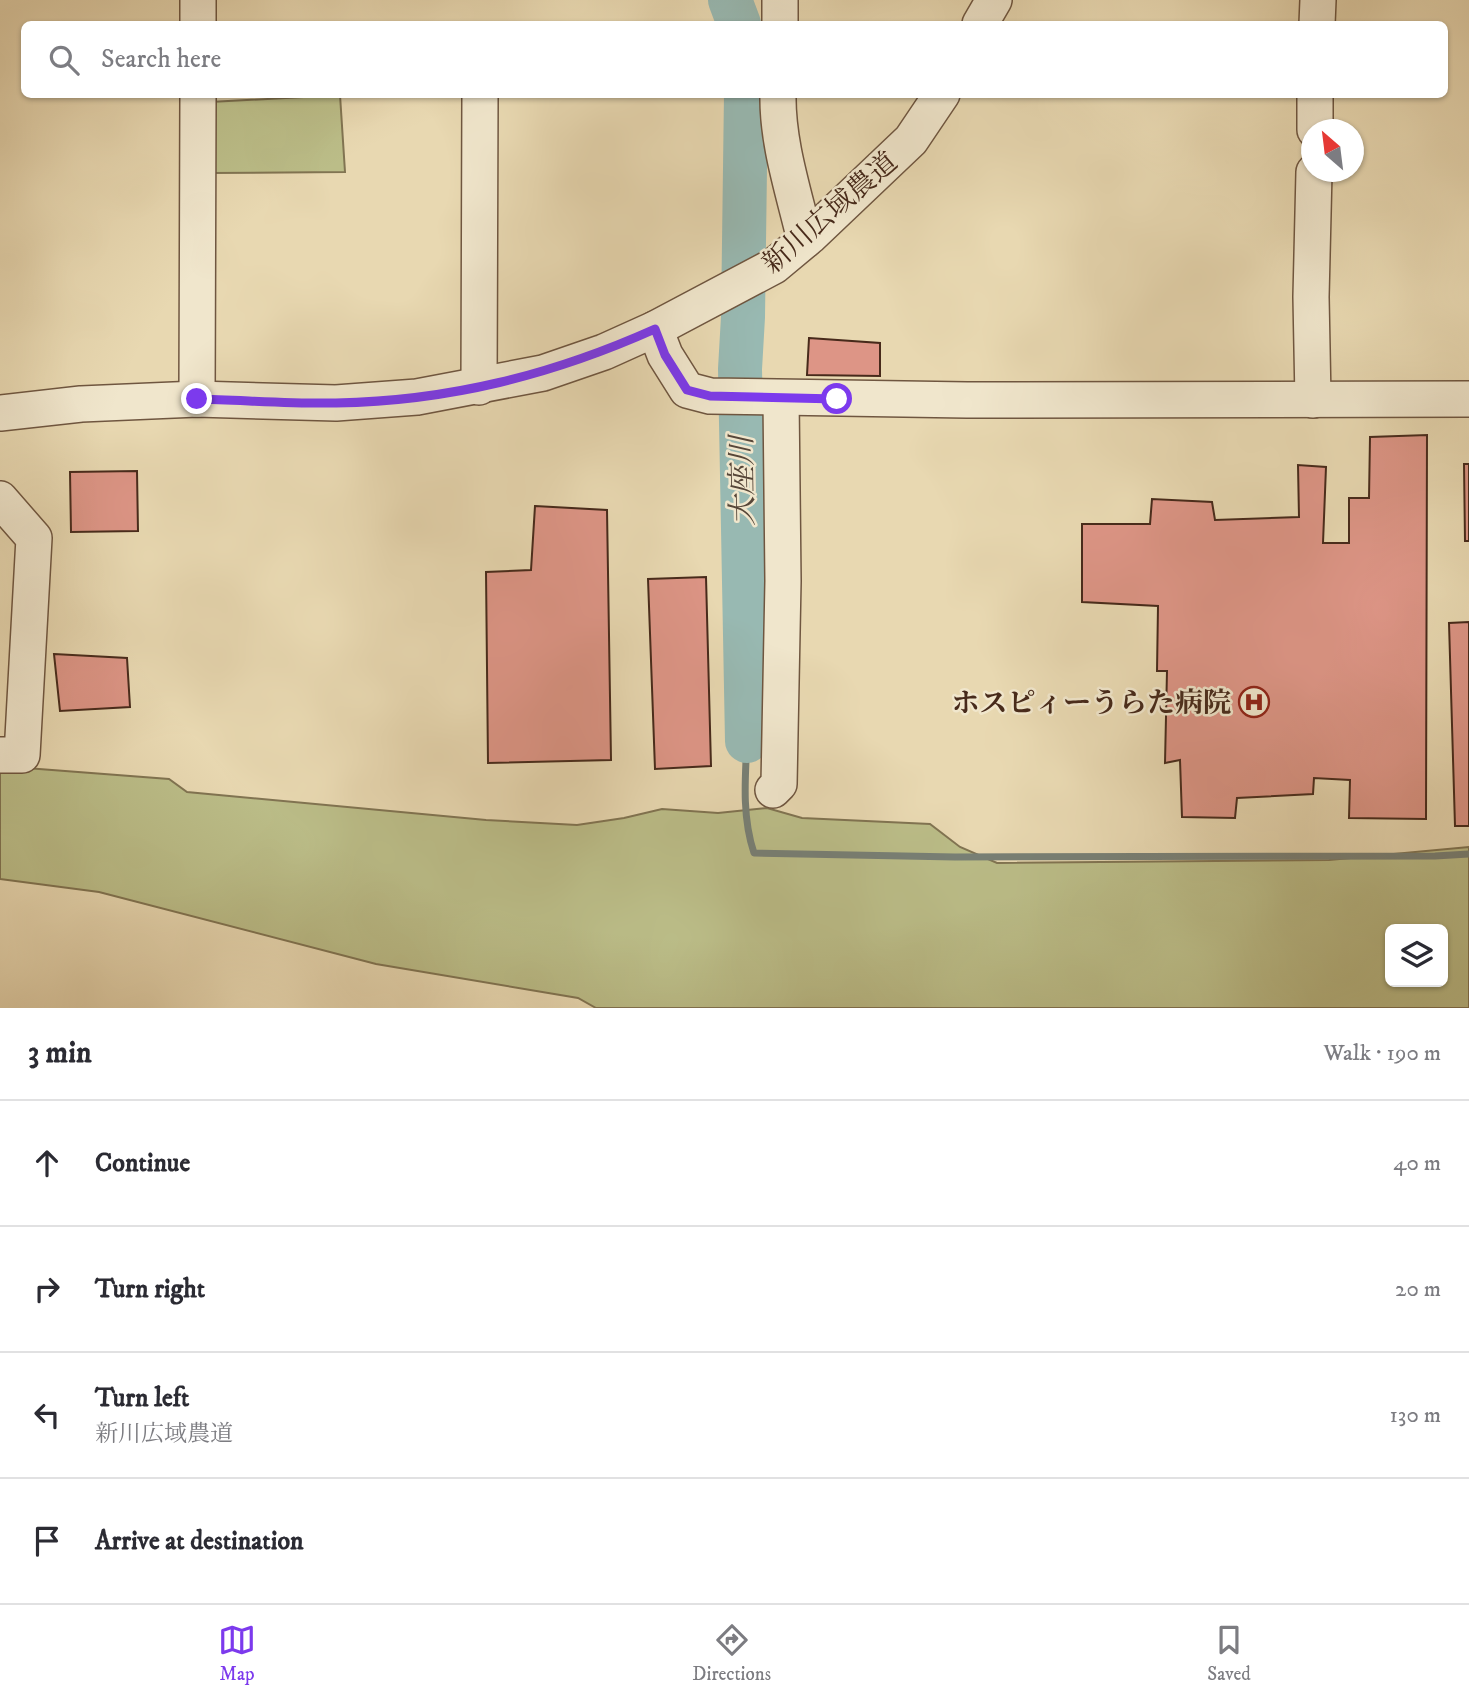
<!DOCTYPE html>
<meta charset="utf-8">
<style>
:root{--surface:#fff;--page:#f2f2f3;--text:#2b2b33;--muted:#7c7c81;--line:#e1e1e2;--accent:#7c3aed}
body{margin:0;font-family:"IM FELL DW Pica","Noto Serif JP",serif;background:var(--page);color:var(--text)}
.controls{position:absolute;right:21px;bottom:21px;display:grid;overflow:hidden;border-radius:10px;box-shadow:0 2px 5px #0004}
.controls button{width:63px;height:63px;display:grid;place-items:center;padding:0;border:0;border-bottom:2px solid var(--line);background:var(--surface);color:var(--text);font:35px sans-serif}
.compass{position:absolute;left:1301px;top:119px;width:63px;height:63px;border-radius:50%;background:var(--surface);box-shadow:0 2px 5px #0004;rotate:332deg}
.stop{position:absolute;width:21px;height:21px;margin:-16px;border:5px solid #7c3aed;border-radius:50%;background:#fff}
.stop.end{background:#7c3aed;border-color:#fff;box-shadow:0 2px 7px #0008}
.list{margin:0;padding:0;list-style:none}
h2{display:flex;justify-content:space-between;align-items:center;height:91px;margin:0;padding:0 28px;font-size:30px}
h2 small{font-size:23px;font-weight:400;color:var(--muted)}
.list li{display:grid;grid-template-columns:46px 1fr auto;gap:21px;align-items:center;box-sizing:border-box;height:126px;padding:0 28px;border-top:2px solid var(--line)}
.list b{display:block;font-size:26px;white-space:nowrap}
.list p{margin:0;font-size:23px;white-space:nowrap;color:var(--muted)}
.list em{font-size:23px;font-style:normal;color:var(--muted)}
.icon{flex:none;width:38px;height:38px;fill:none;stroke:currentColor;stroke-width:2;stroke-linecap:round;stroke-linejoin:round}
.map{position:relative;flex:none;width:1469px;height:1008px;overflow:hidden}
.search{position:absolute;background:var(--surface);box-shadow:0 2px 5px #0004;left:21px;right:21px;top:21px;height:77px;display:flex;align-items:center;gap:18px;box-sizing:border-box;padding:0 24px;border-radius:10px;color:var(--muted);font-size:26px}
.sheet{height:595px;background:var(--surface)}
nav{display:flex;justify-content:space-around;align-items:center;box-sizing:border-box;height:98px;border-top:2px solid var(--line);background:var(--surface);font-size:19px;color:var(--muted)}
nav a{display:grid;justify-items:center;gap:4px}
nav .on{color:var(--accent)}
.map>svg:first-child{display:block}
</style>
<div class="map">
<svg width="1469" height="1008" viewBox="0 0 1469 1008">
<rect width="100%" height="100%" fill="#e8d8b1"/>
<filter id="stains"><feTurbulence type="fractalNoise" baseFrequency=".00286" numOctaves="4"/><feColorMatrix values="0 0 0 0 .2 0 0 0 0 .09 0 0 0 0 .02 0 0 0 .5 -.17"/></filter>
<radialGradient id="worn" r=".72"><stop offset=".6" stop-color="#630" stop-opacity="0"/><stop offset="1" stop-color="#630" stop-opacity=".3"/></radialGradient>
<g fill="#bbbd88" stroke="#817452" stroke-width="2" fill-rule="evenodd">
<path d="M340,95L345,172L211,173L210,102Z"/>
<path d="M0,766L169,779L187,792L486,820L577,825L624,818L662,809L718,813L767,808L802,818L930,824L960,847L997,863L1329,860L1469,847V1008H596L578,998L376,964L99,892L0,879ZM1390,929H1443V982H1390Z"/>
</g>
<g fill="none" stroke-linecap="round" stroke-linejoin="round">
<path stroke="#788076" stroke-width="7" d="M747,741C745,779 742,817 754,853L955,857L1435,856L1469,854"/>
<g stroke="#98b9b2" stroke-width="44">
<path d="M730,0L739,24"/>
<path d="M746,94L743,317L740,369L747,741"/>
</g>
</g>
<g fill="#dd9586" stroke="#472a1b" stroke-width="2">
<path d="M809,338L880,343V376L807,375Z"/>
<path d="M1427,435L1426,819L1349,818L1350,780L1314,778L1313,794L1237,798L1235,818L1182,817L1180,760L1165,763L1167,671H1157L1158,606L1082,602V524H1150L1152,499L1212,502L1215,520L1299,517L1298,465L1326,467L1323,543H1349V498H1369L1370,437Z"/>
<path d="M1464,464H1469V541H1465Z"/>
<path d="M137,471L138,531L71,532L70,472Z"/>
<path d="M535,506L607,510L611,760L488,763L486,572L531,570Z"/>
<path d="M706,577L711,766L655,769L648,579Z"/>
<path d="M1469,622V826H1455L1449,623Z"/>
<path d="M54,654L127,658L130,707L60,711Z"/>
</g>
<g fill="none" stroke-linecap="round" stroke-linejoin="round">
<g stroke="#6f5640" stroke-width="38">
<g id="minor">
<path d="M198,24V0"/>
<path d="M780,24V0"/>
<path d="M980,24L994,0"/>
<path d="M1317,24L1318,0"/>
<path d="M778,94C777,143 794,193 805,240"/>
<path d="M1315,130V94"/>
<path d="M655,329L665,355L687,390L710,396L967,400L1469,399"/>
<path d="M479,387L480,94"/>
<path d="M197,399L198,94"/>
<path d="M1313,400L1311,297L1314,172"/>
<path d="M0,413L81,404L197,399L336,403L417,397L543,373L604,352L655,329L774,266L810,236L911,140L942,94"/>
<path d="M0,499L34,538L22,755H0"/>
<path d="M773,790L779,784L783,581L781,398"/>
</g>
</g>
<use href="#minor" stroke="#f0e6cc" stroke-width="35"/>
</g>
<g fill="none" stroke-linecap="round" stroke-linejoin="round">
<path stroke="#7c3aed" stroke-width="9" d="M197,399C243,400 290,404 336,403C449,401 552,375 655,329L665,355L687,390L710,396L837,399"/>
</g>
<defs>
<g id="hospital-ring" transform="scale(1.575)"><circle r="9.5" fill="#f0e6cc" stroke="#8f2418" stroke-width="1.5"/><path d="M-5-5h3v3.5h4V-5h3V5h-3V1.5h-4V5h-3Z" fill="#8f2418"/></g>
</defs>
<g fill-rule="evenodd">
<use href="#hospital-ring" x="1254" y="702"/>
</g>
<g text-anchor="middle" stroke-width="5" stroke-linejoin="round" paint-order="stroke">
<g font-size="28" fill="#472a1b" stroke="#f0e6cc">
<text transform="translate(829 212) rotate(-41)" y="10">新川広域農道</text>
</g>
<g font-size="28" font-weight="bold" fill="#472a1b" stroke="#f0e6cc" text-anchor="end">
<text x="1231" y="712">ホスピィーうらた病院</text>
</g>
<g font-size="30" font-style="italic" fill="#574739" stroke="#f0e6cc">
<text transform="translate(742 481) rotate(-91)" y="10">大座川</text>
</g>
</g>
<rect width="100%" height="100%" filter="url(#stains)"/>
<rect width="100%" height="100%" fill="url(#worn)"/>
</svg>
<div class="controls">
<button><svg class="icon" aria-label="layers" viewBox="0 0 24 24"><path d="M12 4l9 5-9 5-9-5zM3 14l9 5 9-5"/></svg></button>
</div>
<svg class="compass" viewBox="-18 -18 36 36"><path d="M0-13l5 13h-10z" fill="#e53935"/><path d="M0 13l5-13h-10z" fill="#7c7c81"/></svg>
<div class="stop" style="left:837px;top:399px"></div>
<div class="stop end" style="left:197px;top:399px"></div>
<div class="search"><svg class="icon" aria-label="search" viewBox="0 0 24 24"><circle cx="10" cy="10" r="6"/><path d="M15 15l6 6"/></svg>Search here</div>
</div>
<section class="sheet">
<h2>3 min<small>Walk · 190 m</small></h2>
<ul class="list">
<li><svg class="icon" aria-label="ahead" viewBox="0 0 24 24"><path d="M12 20V5M6 11l6-6 6 6"/></svg><div><b>Continue</b></div><em>40 m</em></li>
<li><svg class="icon" aria-label="right" viewBox="0 0 24 24"><path d="M7 20v-9h11M14 6l5 5-5 5"/></svg><div><b>Turn right</b></div><em>20 m</em></li>
<li><svg class="icon" aria-label="left" viewBox="0 0 24 24"><path d="M17 20v-9H6M10 6l-5 5 5 5"/></svg><div><b>Turn left</b><p>新川広域農道</p></div><em>130 m</em></li>
<li><svg class="icon" aria-label="arrive" viewBox="0 0 24 24"><path d="M6 21V4h12l-3 4 3 4H6"/></svg><div><b>Arrive at destination</b></div></li>
</ul>
</section>
<nav>
<a class="on"><svg class="icon" aria-label="map" viewBox="0 0 24 24"><path d="M3 6l6-2 6 2 6-2v14l-6 2-6-2-6 2zM9 4v14M15 6v14"/></svg>Map</a>
<a><svg class="icon" aria-label="directions" viewBox="0 0 24 24"><path d="M12 3l9 9-9 9-9-9zM9 14v-3h6M13 9l2 2-2 2"/></svg>Directions</a>
<a><svg class="icon" aria-label="saved" viewBox="0 0 24 24"><path d="M7 4h10v16l-5-4-5 4z"/></svg>Saved</a>
</nav>
